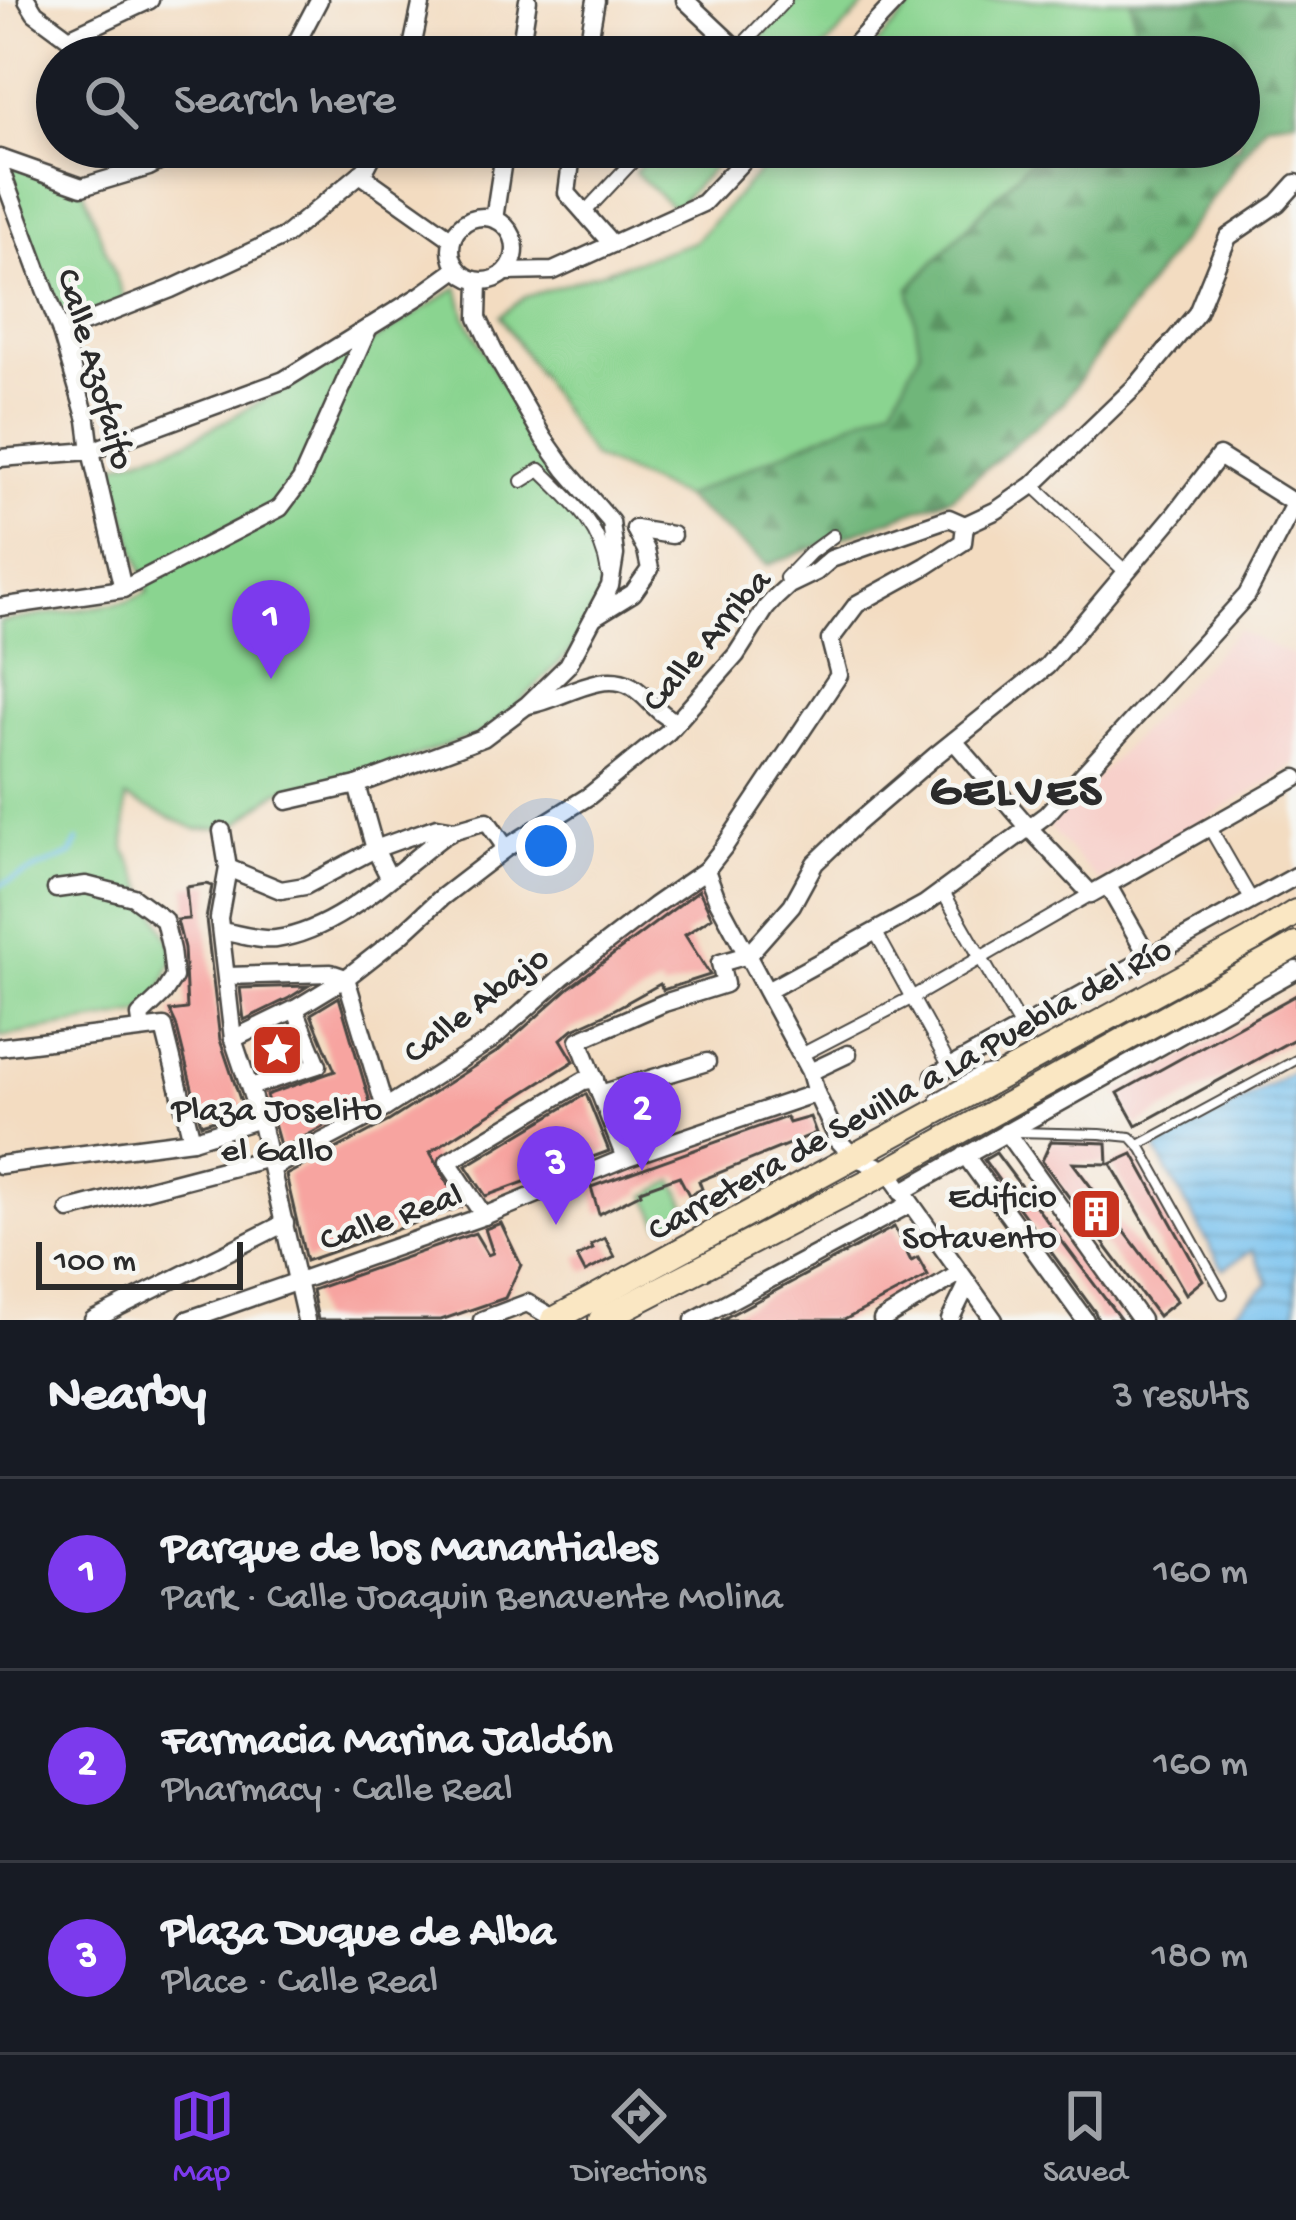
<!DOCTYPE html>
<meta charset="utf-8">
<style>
:root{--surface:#171b24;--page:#242831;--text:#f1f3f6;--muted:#9ea1a6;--line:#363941;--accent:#7c3aed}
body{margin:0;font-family:"Gochi Hand",sans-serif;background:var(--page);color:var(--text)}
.scale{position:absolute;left:36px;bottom:30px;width:207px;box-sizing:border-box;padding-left:12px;border:6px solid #2b2b2b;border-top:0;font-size:33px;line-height:42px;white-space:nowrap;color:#2b2b2b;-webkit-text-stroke:9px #f6f6f2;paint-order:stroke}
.you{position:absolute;left:546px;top:846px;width:42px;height:42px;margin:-30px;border:9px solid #fff;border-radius:50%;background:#1a73e8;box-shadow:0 0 0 18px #1a73e833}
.badge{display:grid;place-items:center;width:78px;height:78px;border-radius:50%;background:var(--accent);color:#fff;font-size:39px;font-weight:700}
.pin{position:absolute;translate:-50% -99px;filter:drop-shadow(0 3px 6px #0008)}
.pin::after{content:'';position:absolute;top:63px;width:42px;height:36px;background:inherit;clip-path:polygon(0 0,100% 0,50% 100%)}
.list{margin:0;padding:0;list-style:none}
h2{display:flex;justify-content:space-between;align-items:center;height:156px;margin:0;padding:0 48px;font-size:51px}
h2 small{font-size:39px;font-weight:400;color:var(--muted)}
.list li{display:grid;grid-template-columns:78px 1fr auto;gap:36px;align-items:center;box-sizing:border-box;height:192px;padding:0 48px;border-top:3px solid var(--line)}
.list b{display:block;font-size:45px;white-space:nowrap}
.list p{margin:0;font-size:39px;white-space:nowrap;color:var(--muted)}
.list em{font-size:39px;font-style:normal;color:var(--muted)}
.icon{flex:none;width:66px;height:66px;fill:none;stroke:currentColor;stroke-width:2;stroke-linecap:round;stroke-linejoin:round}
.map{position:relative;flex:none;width:1296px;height:1320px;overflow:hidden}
.search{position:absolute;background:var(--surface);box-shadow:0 6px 18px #0003;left:36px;right:36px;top:36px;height:132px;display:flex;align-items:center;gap:30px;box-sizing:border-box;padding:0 42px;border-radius:66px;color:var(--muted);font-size:45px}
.sheet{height:732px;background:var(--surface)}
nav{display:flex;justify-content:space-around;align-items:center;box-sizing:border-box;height:168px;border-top:3px solid var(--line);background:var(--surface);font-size:33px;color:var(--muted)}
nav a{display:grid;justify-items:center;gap:6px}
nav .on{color:var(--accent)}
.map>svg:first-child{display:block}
</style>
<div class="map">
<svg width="1296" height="1320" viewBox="0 0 1296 1320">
<defs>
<pattern id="forest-firs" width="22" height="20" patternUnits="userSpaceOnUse" patternTransform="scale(3)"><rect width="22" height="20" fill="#6fb67a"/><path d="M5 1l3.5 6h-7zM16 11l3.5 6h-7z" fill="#5b9464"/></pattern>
<pattern id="water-rules" width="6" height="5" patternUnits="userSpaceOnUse" patternTransform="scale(3)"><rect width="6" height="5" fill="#76c1ef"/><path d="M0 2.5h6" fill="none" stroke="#619dc2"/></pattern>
</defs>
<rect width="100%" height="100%" fill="#f6f6f2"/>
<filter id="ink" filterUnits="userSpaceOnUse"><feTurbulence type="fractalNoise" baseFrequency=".00833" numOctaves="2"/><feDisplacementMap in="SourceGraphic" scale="24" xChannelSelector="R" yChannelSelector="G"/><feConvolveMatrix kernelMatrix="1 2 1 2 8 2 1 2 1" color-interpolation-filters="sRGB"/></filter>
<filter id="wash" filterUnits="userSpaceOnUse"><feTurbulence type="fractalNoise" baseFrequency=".004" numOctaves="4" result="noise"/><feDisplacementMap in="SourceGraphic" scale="48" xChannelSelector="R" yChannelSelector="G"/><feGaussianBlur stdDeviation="2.7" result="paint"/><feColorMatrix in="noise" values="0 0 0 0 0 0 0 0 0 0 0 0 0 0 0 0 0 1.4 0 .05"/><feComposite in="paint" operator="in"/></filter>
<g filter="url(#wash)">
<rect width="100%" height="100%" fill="#f3dcc1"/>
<path fill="#f7d0ca" d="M1238,630L1296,657V762L1277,777L1099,882L1049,827Z"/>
<path fill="url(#forest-firs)" stroke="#4d7052" stroke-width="3" d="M1131,0H1296V119L1266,123L1062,404L952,497L767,565L683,497L893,404L920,350L909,289L1043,147H1239V57H1140Z"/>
<g fill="#8ad490" stroke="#5a805e" stroke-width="3">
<path d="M796,0H870L816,57H742Z"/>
<path d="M918,0H1131L1140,57H865Z"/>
<path d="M658,147H732L674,209L635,172Z"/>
<path d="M782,147H1043L909,288L920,351L893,404L683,497L592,457L500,316L525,297L694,242Z"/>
<path d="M0,158L82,187L127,306L61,332Z"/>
<path d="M458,287L466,318L530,435L572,490L604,522L609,545L599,599L571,651L515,707L482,733L357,777L278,791L234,827L196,829L126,798L125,849L176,953L158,997L141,1013L0,1037V622L126,602L148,592L110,466L184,443L382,336Z"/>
<path d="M674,1181L690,1211L661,1226L646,1196Z"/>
</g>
<path fill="url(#water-rules)" stroke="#50768d" stroke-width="3" d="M1296,1070V1320H1224L1269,1283L1253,1250L1223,1269L1155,1149Z"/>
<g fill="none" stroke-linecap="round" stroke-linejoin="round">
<path stroke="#76c1ef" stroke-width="4.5" d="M0,885L71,854L78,841"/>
</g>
<g id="blocks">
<g fill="#f7a4a0">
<path d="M206,884L212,886L206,919L220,1040L244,1111L201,1124L176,1024L170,1011L187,1009L184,948L177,920L189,919L186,887Z"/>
<path d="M699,890L712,917L685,935L710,975L663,990L660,984L606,1014L573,1029L561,1039L574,1061L430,1152L461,1207L306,1261L286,1175L389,1121L498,1051L570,987Z"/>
<path d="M308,986L289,998L244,1020L240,988Z"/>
<path d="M1296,995V1038L1136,1126L1118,1093Z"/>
<path d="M339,997L370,1102L281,1149L266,1095L335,1071L311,1014Z"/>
<path d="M586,1094L609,1151L486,1196L466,1166Z"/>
<path d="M786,1117L789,1123L810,1117L816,1133L699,1181L702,1189L689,1195L679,1176L640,1190L641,1193L599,1214L591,1187Z"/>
<path d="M1051,1141L1107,1143L1108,1164L1073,1163L1177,1301L1158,1316L1042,1161Z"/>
<path d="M996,1153L1121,1320H1098L1095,1312L984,1160Z"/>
<path d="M1133,1154L1203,1280L1186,1294L1111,1164Z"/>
<path d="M501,1223L521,1265L505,1298L441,1320H318L312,1290L475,1233L488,1255L493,1253L485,1229Z"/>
<path d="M894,1227L911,1261L918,1258L928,1276L844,1320H721Z"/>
<path d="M605,1238L615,1257L585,1272L577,1257L593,1249L591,1245Z"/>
</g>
</g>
</g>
<g filter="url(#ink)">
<use href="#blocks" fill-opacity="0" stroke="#494642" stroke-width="3"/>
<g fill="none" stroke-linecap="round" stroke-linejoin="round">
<g stroke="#494642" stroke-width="12">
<g id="service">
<path d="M936,1098L978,1073L992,1070"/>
<path d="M1015,1132L1100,1134L1131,1137L1142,1149L1223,1294"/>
<path d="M1139,1145L1296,1060"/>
</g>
</g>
<g stroke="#494642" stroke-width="16">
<g id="pedestrian">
<path d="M731,57L785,0"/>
<path d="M584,213L646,147"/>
<path d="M522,481L540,470C572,501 602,527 608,573"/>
<path d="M1033,485L1126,572"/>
<path d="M789,585L786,578L810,553L833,536"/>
<path d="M1210,828L1251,899"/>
<path d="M943,892L1020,1026"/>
<path d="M875,931L949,1065"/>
<path d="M801,1055L913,997L1091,894"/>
</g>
</g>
<g stroke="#494642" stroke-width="21">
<g id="minor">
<path d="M27,0L35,13L69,38L150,0"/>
<path d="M685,0L738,50"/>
<path d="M289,57L319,0"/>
<path d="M410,57L422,0"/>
<path d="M519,57L528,0"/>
<path d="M586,57L596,0"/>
<path d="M843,57L897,0"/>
<path d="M573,147L567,193L612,244"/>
<path d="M0,158L82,187L149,167L188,147"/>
<path d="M0,168L61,332L87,420L91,451L123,589"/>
<path d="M360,174L452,239"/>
<circle cx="483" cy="249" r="32"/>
<path d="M494,219L505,147"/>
<path d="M506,272L553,271L703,203L756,147"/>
<path d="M61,332L171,289L285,236L365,170L377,147"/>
<path d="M0,458L91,451L284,380L421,295L457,269"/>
<path d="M965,525L963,542L926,566L857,604L830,640L839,675L724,847L706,870L717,899L810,1072L816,1093L838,1140L854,1157L887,1170L994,1320"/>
<path d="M635,529L672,535"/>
<path d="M0,607L123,589L280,508L301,480L369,327"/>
<path d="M594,617L633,593L650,569L646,550L635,529"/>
<path d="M528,705C559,701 600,669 631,686C648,696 657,714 676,722"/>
<path d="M954,741L1030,829L1091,894L1296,778"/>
<path d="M357,785L375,849L389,877"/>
<path d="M287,801L357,785L483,738L527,705L568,665L610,586L615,555L611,522L566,470L544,439L498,360L478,318L479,281"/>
<path d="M222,831L228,868L219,918L233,1039L260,1119L306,1320"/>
<path d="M228,868L281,890L305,886L375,849L408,837L437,827L455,830L487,821L506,848"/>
<path d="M1108,886L1148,956"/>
<path d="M56,889L86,885L133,897L164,920L171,950L174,977L163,994L140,1016L142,1029"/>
<path d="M221,931C238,934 260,941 276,939C339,930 393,874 442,837L455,830"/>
<path d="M227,976L331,973L346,978L385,1108"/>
<path d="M767,991L925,904L1046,815L1247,595L1296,500"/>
<path d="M233,1039L295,1009L346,978L401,935L441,898L506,848L589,796L668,732L736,655L766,608L776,597L789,585L816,572L831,559L949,518L965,525L997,510L1033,485L1139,383L1197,313L1228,237L1278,203L1296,183"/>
<path d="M0,1047L164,1027L192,1140"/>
<path d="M810,1072L848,1054"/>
<path d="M934,1076L1296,876"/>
<path d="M250,1087L318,1065L295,1009"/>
<path d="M600,1094L707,1062"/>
<path d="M1006,1132L1141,1320"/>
<path d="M965,1155L1085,1320"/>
<path d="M625,1158L579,1040L664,1003L725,984L720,963L748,955L792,905L815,863L857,823L935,756L1047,666L1175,514L1219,456L1294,503"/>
<path d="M0,1165L192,1140L260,1119"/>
<path d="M272,1168L382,1110L491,1040L562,977L654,906L706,870"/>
<path d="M901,1192L1296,970"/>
<path d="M69,1210L269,1158"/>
<path d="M484,1216L448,1162L583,1081L595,1079"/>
<path d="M93,1320L285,1223"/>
<path d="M187,1320L484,1216L625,1158L816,1093"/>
<path d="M482,1320L527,1303L555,1319"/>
<path d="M694,1320L910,1204"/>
<path d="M882,1320L960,1273"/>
<path d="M950,1320L968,1283"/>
</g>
</g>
<g stroke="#494642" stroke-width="28">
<g id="secondary">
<path d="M553,1320L1251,940L1296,912"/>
<path d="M601,1320L877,1177L1296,945"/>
</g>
</g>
<use href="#service" stroke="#fff" stroke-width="8"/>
<use href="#pedestrian" stroke="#fff" stroke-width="12"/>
<use href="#minor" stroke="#fff" stroke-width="16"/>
<use href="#secondary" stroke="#fae7c3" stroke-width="24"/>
</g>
</g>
<defs>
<g id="sight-square" transform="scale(2.7)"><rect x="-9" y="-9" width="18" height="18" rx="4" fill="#c8321e" stroke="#f6f6f2"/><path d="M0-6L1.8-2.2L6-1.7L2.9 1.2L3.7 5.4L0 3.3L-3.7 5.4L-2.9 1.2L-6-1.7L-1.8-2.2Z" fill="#fff"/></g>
<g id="building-square" transform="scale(2.7)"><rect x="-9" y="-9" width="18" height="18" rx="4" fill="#c8321e" stroke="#f6f6f2"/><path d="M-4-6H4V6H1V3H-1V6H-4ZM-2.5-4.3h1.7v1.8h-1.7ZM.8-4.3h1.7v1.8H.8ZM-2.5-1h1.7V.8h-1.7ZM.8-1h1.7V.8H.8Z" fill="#fff"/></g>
</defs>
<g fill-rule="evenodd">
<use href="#sight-square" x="277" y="1050"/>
<use href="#building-square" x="1096" y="1214"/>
</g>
<g text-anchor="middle" stroke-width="9" stroke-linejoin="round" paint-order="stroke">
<g font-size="36" fill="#2b2b2b" stroke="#f6f6f2">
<text transform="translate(99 368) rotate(74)" y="13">Calle Azofaifo</text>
<text transform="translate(704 638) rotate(-49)" y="13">Calle Arriba</text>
<text transform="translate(474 1002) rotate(-37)" y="13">Calle Abajo</text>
<text transform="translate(908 1086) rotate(-29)" y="13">Carretera de Sevilla a La Puebla del Río</text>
<text transform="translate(390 1214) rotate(-19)" y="13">Calle Real</text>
</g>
<g font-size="36" fill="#2b2b2b" stroke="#f6f6f2">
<text x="277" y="1119">Plaza Joselito<tspan x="277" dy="41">el Gallo</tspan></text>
<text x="1057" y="1206" text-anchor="end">Edificio<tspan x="1057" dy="41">Sotavento</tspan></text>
</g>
<g font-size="48" font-weight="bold" letter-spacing="3" fill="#2b2b2b" stroke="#f6f6f2">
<text x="1017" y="803">GELVES</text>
</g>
</g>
</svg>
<div class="scale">100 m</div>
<div class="you"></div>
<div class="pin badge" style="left:271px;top:679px">1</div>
<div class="pin badge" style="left:642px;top:1171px">2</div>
<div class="pin badge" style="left:556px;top:1225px">3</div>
<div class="search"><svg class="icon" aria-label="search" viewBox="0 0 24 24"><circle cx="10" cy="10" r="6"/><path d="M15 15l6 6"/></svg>Search here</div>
</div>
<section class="sheet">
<h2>Nearby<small>3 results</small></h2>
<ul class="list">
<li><span class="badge">1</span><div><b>Parque de los Manantiales</b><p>Park · Calle Joaquin Benavente Molina</p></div><em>160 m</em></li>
<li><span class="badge">2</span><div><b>Farmacia Marina Jaldón</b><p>Pharmacy · Calle Real</p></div><em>160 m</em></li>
<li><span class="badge">3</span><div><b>Plaza Duque de Alba</b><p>Place · Calle Real</p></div><em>180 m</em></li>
</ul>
</section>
<nav>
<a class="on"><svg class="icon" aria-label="map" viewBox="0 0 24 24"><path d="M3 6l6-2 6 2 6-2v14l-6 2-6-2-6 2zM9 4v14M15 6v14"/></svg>Map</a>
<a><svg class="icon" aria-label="directions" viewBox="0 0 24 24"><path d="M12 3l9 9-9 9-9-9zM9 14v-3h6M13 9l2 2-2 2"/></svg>Directions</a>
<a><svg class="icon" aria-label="saved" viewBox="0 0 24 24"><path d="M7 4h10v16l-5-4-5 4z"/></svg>Saved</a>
</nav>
